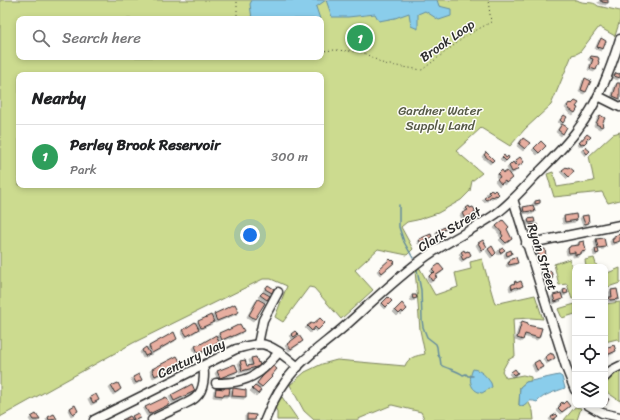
<!DOCTYPE html>
<meta charset="utf-8">
<style>
:root{--surface:#fff;--page:#f2f2f2;--text:#202124;--muted:#757577;--line:#e0e0e0;--accent:#2563eb}
body{margin:0;font-family:Sriracha,sans-serif;background:var(--page);color:var(--text)}
.controls{position:absolute;right:12px;bottom:12px;display:grid;overflow:hidden;border-radius:8px;box-shadow:0 2px 6px #0003}
.controls button{width:36px;height:36px;display:grid;place-items:center;padding:0;border:0;border-bottom:1px solid var(--line);background:var(--surface);color:var(--text);font:20px sans-serif}
.you{position:absolute;left:250px;top:235px;width:14px;height:14px;margin:-10px;border:3px solid #fff;border-radius:50%;background:#1a73e8;box-shadow:0 0 0 6px #1a73e833}
.badge{display:grid;place-items:center;width:26px;height:26px;border-radius:50%;background:var(--accent);color:#fff;font-size:13px;font-weight:700}
.pin{position:absolute;translate:-50% -50%;border:2px solid #fff;box-shadow:0 1px 4px #0006}
.list{margin:0;padding:0;list-style:none}
h2{display:flex;justify-content:space-between;align-items:center;height:52px;margin:0;padding:0 16px;font-size:17px}
h2 small{font-size:13px;font-weight:400;color:var(--muted)}
.list li{display:grid;grid-template-columns:26px 1fr auto;gap:12px;align-items:center;box-sizing:border-box;height:64px;padding:0 16px;border-top:1px solid var(--line)}
.list b{display:block;font-size:15px;white-space:nowrap}
.list p{margin:0;font-size:13px;white-space:nowrap;color:var(--muted)}
.list em{font-size:13px;font-style:normal;color:var(--muted)}
.icon{flex:none;width:22px;height:22px;fill:none;stroke:currentColor;stroke-width:2;stroke-linecap:round;stroke-linejoin:round}
.map{position:relative;flex:none;width:620px;height:420px;overflow:hidden}
.search{position:absolute;background:var(--surface);box-shadow:0 2px 6px #0003;left:16px;top:16px;width:308px;height:44px;display:flex;align-items:center;gap:10px;box-sizing:border-box;padding:0 14px;border-radius:8px;color:var(--muted);font-size:15px}
.panel{position:absolute;background:var(--surface);box-shadow:0 2px 6px #0003;left:16px;top:72px;width:308px;height:116px;border-radius:8px}
.map>svg:first-child{display:block}
</style>
<div class="map">
<svg width="620" height="420" viewBox="0 0 620 420">
<defs>
<filter id="shadow"><feDropShadow dx="-2" dy="2" stdDeviation="0" flood-color="#0004"/></filter>
</defs>
<rect width="100%" height="100%" fill="#fdfcf7"/>
<filter id="ink" filterUnits="userSpaceOnUse"><feTurbulence type="fractalNoise" baseFrequency=".025" numOctaves="2"/><feDisplacementMap in="SourceGraphic" scale="8" xChannelSelector="R" yChannelSelector="G"/><feConvolveMatrix kernelMatrix="1 2 1 2 8 2 1 2 1" color-interpolation-filters="sRGB"/></filter>
<g filter="url(#ink)">
<g fill="#ccdb8f" stroke="#7c835d" fill-rule="evenodd">
<path d="M0,0H577C585,5 592,0 598,6L620,11V20L615,36L599,27L580,52L576,54L572,55L551,105L525,129L510,146L481,128L456,151L482,173L472,181L470,191L461,200L438,213L417,220L407,222L401,227L413,249L407,255L378,249L355,270L373,290L341,319L314,288L309,287L283,322L275,317L287,286L271,279H263L133,343L0,417ZM19,19H321V57H19ZM19,75H321V185H19Z"/>
<path d="M620,132V200L608,203L602,192L554,197L547,174L553,172L557,187L594,181L589,156L613,134Z"/>
<path d="M594,258L597,267H586L585,260Z"/>
<path d="M482,259L495,304L535,295L543,319L531,318L513,319L515,356L508,360L502,371L506,378L523,375L531,377V381L526,382L520,387L519,405L523,406L528,401L533,411L534,420H425L421,412L392,405L356,420H314L304,411L290,385L305,372L322,364L337,360L405,366C408,357 416,356 425,354L420,330L417,291L415,271L419,267L435,295L458,287L455,273L471,269L470,262Z"/>
<path d="M569,259L573,269H575V298L572,299L567,284L559,285L554,264Z"/>
<path d="M620,268V283L605,288V274Z"/>
<path d="M620,302V341L617,339L605,342V304Z"/>
<path d="M575,304V314L562,318L558,309Z"/>
<path d="M620,369V401L605,391C605,377 609,377 620,369Z"/>
<path d="M282,397L298,420H277V412L275,407Z"/>
<path d="M575,407L581,408L577,420H564Z"/>
</g>
<g fill="#8acdeb" stroke="#648c9e">
<path d="M252,0H326L316,7L320,19H252L250,4Z"/>
<path d="M326,0H437L439,6L451,9V16L439,20L425,11L418,14V29L411,26L409,13L395,18L379,21L375,14L348,17H332Z"/>
<path d="M473,369C481,370 487,377 491,383L492,387L482,393C470,391 468,379 473,369Z"/>
<path d="M559,375L562,377L565,388C555,392 544,394 537,402C526,398 528,405 521,406L519,405L520,387L526,382Z"/>
</g>
<g fill="none" stroke-linecap="round" stroke-linejoin="round">
<g stroke="#648c9e" stroke-width="1.5">
<path d="M399,205V227L404,242L413,258"/>
<path d="M417,270L421,290L422,320L423,327L427,337L436,344L437,347L438,355L440,358L441,365C447,369 457,370 463,375L466,374L468,376H473"/>
</g>
</g>
<g fill="#e7aea0" stroke="#2b2b2b" filter="url(#shadow)">
<path d="M600,0H608V3L602,2V1H600Z"/>
<path d="M601,38L606,41L603,49L597,47Z"/>
<path d="M591,56L598,57L599,59L598,61L599,62L596,70L590,68L593,59L590,58Z"/>
<path d="M616,73L619,74L620,73V78L614,76Z"/>
<path d="M585,78L591,81L586,92L581,90Z"/>
<path d="M617,83H620V99L613,96Z"/>
<path d="M575,101L579,103L576,107L578,108L575,113L569,109V108L567,106L569,103L570,104L571,103L572,104Z"/>
<path d="M564,115L567,117L563,123L560,120Z"/>
<path d="M600,115L605,118L602,124L603,125L602,127L596,124Z"/>
<path d="M562,124L567,127L563,134L558,130Z"/>
<path d="M587,134L591,137L589,139L588,138L586,140L587,141L584,144L583,143L581,144L579,143Z"/>
<path d="M523,138L530,143L525,149L519,144Z"/>
<path d="M541,141L546,146L539,153L534,148Z"/>
<path d="M585,147L590,151L587,154L583,149Z"/>
<path d="M486,152L494,160L492,162L484,155Z"/>
<path d="M504,155L506,158L508,156L509,158L506,161L502,157Z"/>
<path d="M520,157L524,162L517,167L518,168L517,169V170L512,172L509,166L513,162L515,165L517,163L515,161Z"/>
<path d="M566,167L567,168L569,167L574,171L569,177L562,170Z"/>
<path d="M502,170L504,173L507,171L512,178L506,183L505,181L501,184L497,179L500,177L498,174Z"/>
<path d="M491,189L493,192L495,190L499,194L497,196L496,195L493,197L492,196L489,198L490,199H488L486,200L484,198L490,194L488,192Z"/>
<path d="M540,200V203L535,204V201Z"/>
<path d="M533,205L535,212H531V211L524,212L523,207Z"/>
<path d="M469,206L470,208L473,207L476,212L465,219L462,213L468,210L466,208Z"/>
<path d="M576,214L577,220L565,222L564,216Z"/>
<path d="M588,215L589,223L585,224L582,216Z"/>
<path d="M534,218L535,222L529,223L528,219Z"/>
<path d="M503,220L509,227L507,229L512,239L506,243L501,238L503,236L501,233H502L496,226Z"/>
<path d="M537,224L538,231L532,233L530,225Z"/>
<path d="M448,225L449,227L438,233L437,231Z"/>
<path d="M431,234L432,237L420,242L419,239Z"/>
<path d="M620,234V241L613,243L612,239H614V236Z"/>
<path d="M604,238L606,247L598,248L596,239Z"/>
<path d="M483,240L487,247L482,250L478,243Z"/>
<path d="M584,241L586,251L581,252V254L575,255V252L569,253L568,248L570,247V246L579,245V242Z"/>
<path d="M492,246L496,253L493,256L488,249Z"/>
<path d="M503,248L505,250L500,253L499,250Z"/>
<path d="M545,249L546,257L540,258V255L538,256V252H539V250Z"/>
<path d="M595,249H598L599,253L596,254Z"/>
<path d="M464,250L465,252L468,251V252L469,251L471,255L463,260L461,256L463,255L461,252Z"/>
<path d="M511,250L512,254L507,256L506,252Z"/>
<path d="M516,257L518,263L509,265L508,263L510,262L509,261L511,260V258Z"/>
<path d="M390,259L392,261L393,260L395,262L382,273L379,269Z"/>
<path d="M439,264L444,270L435,276L437,277L432,281L429,276L433,272L434,273L435,272L432,269Z"/>
<path d="M551,271L553,278L546,279L544,273Z"/>
<path d="M516,281V283L521,281L523,286L518,288L517,287L512,289L511,285L515,283L514,282Z"/>
<path d="M268,285L274,289L272,293L265,289Z"/>
<path d="M567,289L568,293L564,294L563,290Z"/>
<path d="M617,289L619,299L610,300L609,297H612L611,290Z"/>
<path d="M263,292L270,296L267,300L260,295Z"/>
<path d="M561,293L563,299L555,302L553,295Z"/>
<path d="M412,295H416L417,298L413,299Z"/>
<path d="M388,297L392,301L386,307L382,303Z"/>
<path d="M258,299L265,303L255,319L249,315Z"/>
<path d="M402,303L407,309L403,313L402,311L399,314L395,310Z"/>
<path d="M235,304L239,312L217,321L214,314L231,306Z"/>
<path d="M211,315L214,322L201,328L198,321Z"/>
<path d="M320,318L325,323L318,330L315,327L312,331L307,326L311,323L313,324Z"/>
<path d="M522,321L528,323L527,325L542,328L539,338L525,334L523,340L517,338Z"/>
<path d="M195,322L199,329L187,336L183,330Z"/>
<path d="M240,324L244,331L231,337V336L222,340L219,333L228,329V330Z"/>
<path d="M295,331L298,334L294,337L291,334Z"/>
<path d="M174,332L177,339L152,353L149,346Z"/>
<path d="M216,335L219,342L203,352V351L198,353L195,346L199,344V345Z"/>
<path d="M299,335L303,341L291,349L287,344Z"/>
<path d="M614,345L616,351L607,355L605,348Z"/>
<path d="M146,347L150,354L145,356L142,350Z"/>
<path d="M551,353V354H553L555,358L548,362L545,357Z"/>
<path d="M177,356L181,363L155,376L152,369Z"/>
<path d="M256,357L258,363L259,362L260,366L242,371L241,368H242L240,361L245,360L247,366L253,365L251,358Z"/>
<path d="M539,360L543,367L537,370L534,363Z"/>
<path d="M235,364L238,371L220,378L217,371Z"/>
<path d="M271,364L277,369L271,376L272,377L262,387L257,383L266,372H265Z"/>
<path d="M515,369L518,373L514,375L511,372Z"/>
<path d="M139,374L142,380L136,383L133,377Z"/>
<path d="M118,383L121,389L115,393L111,386Z"/>
<path d="M192,384L195,391L174,401L171,395Z"/>
<path d="M255,386L261,390L258,394L252,389Z"/>
<path d="M225,387L230,388L229,395H224V396L215,395L216,388L224,389Z"/>
<path d="M233,388L246,390V397L232,396Z"/>
<path d="M96,394L99,400L93,403L90,397Z"/>
<path d="M166,397L170,404L149,414L145,407Z"/>
<path d="M605,398L609,399L606,405L605,404Z"/>
<path d="M566,401L570,406L562,412L558,408L561,405L560,404L562,402L563,404Z"/>
<path d="M75,405L78,411L73,414L70,408Z"/>
<path d="M138,413L140,418L135,420H122L130,416L133,420L134,419L132,416Z"/>
<path d="M36,414L40,420H33L31,417Z"/>
<path d="M54,414L57,419L49,420L48,417Z"/>
<path d="M247,414L256,415L255,420H247Z"/>
<path d="M556,414L558,416L553,420L551,417Z"/>
</g>
<g fill="none" stroke-linecap="round" stroke-linejoin="round">
<g stroke="#2b2b2b" stroke-width="11">
<g id="minor">
<path d="M598,96L620,107"/>
<path d="M513,199L567,370L575,390"/>
<path d="M526,244L620,225"/>
<path d="M258,344L263,320L278,292"/>
<path d="M605,377L612,370L620,366"/>
<path d="M216,383C230,383 244,382 256,374C265,369 272,360 279,352"/>
<path d="M588,405L602,413L620,417"/>
<path d="M94,420L236,349C244,347 252,344 261,344C273,345 288,359 298,367"/>
<path d="M152,420C161,415 171,411 181,406C186,403 193,401 197,396C204,390 205,374 203,366"/>
<path d="M265,420C272,401 284,381 298,366C312,352 329,340 344,327C370,304 395,279 424,258C447,241 473,230 496,214C511,203 523,189 535,176C550,161 566,146 578,129C598,103 610,71 620,39"/>
</g>
</g>
<g stroke="#2b2b2b" stroke-width="1" stroke-dasharray="1 3" stroke-linecap="butt">
<path d="M237,19V0"/>
<path d="M321,51L335,50L362,52L384,64L422,70L466,36L491,22L488,0"/>
</g>
<use href="#minor" stroke="#fdfcf7" stroke-width="8"/>
</g>
</g>
<g text-anchor="middle" stroke-width="3" stroke-linejoin="round" paint-order="stroke">
<g font-size="13" fill="#2b2b2b" stroke="#fdfcf7">
<text transform="translate(447 40) rotate(-35)" y="5">Brook Loop</text>
<text transform="translate(449 229) rotate(-32)" y="5">Clark Street</text>
<text transform="translate(543 257) rotate(72)" y="5">Ryan Street</text>
<text transform="translate(191 358) rotate(-26)" y="5">Century Way</text>
</g>
<g font-size="13" fill="#535744" stroke="#fdfcf7">
<text x="440" y="115">Gardner Water<tspan x="440" dy="15">Supply Land</tspan></text>
</g>
</g>
</svg>
<div class="controls">
<button>+</button>
<button>−</button>
<button><svg class="icon" aria-label="locate" viewBox="0 0 24 24"><circle cx="12" cy="12" r="6"/><path d="M12 2v4M12 18v4M2 12h4M18 12h4"/></svg></button>
<button><svg class="icon" aria-label="layers" viewBox="0 0 24 24"><path d="M12 4l9 5-9 5-9-5zM3 14l9 5 9-5"/></svg></button>
</div>
<div class="you"></div>
<div class="pin badge" style="left:360px;top:38px;background:#2e9e5b">1</div>
<div class="search"><svg class="icon" aria-label="search" viewBox="0 0 24 24"><circle cx="10" cy="10" r="6"/><path d="M15 15l6 6"/></svg>Search here</div>
<section class="panel">
<h2>Nearby<small></small></h2>
<ul class="list">
<li><span class="badge" style="background:#2e9e5b">1</span><div><b>Perley Brook Reservoir</b><p>Park</p></div><em>300 m</em></li>
</ul>
</section>
</div>
